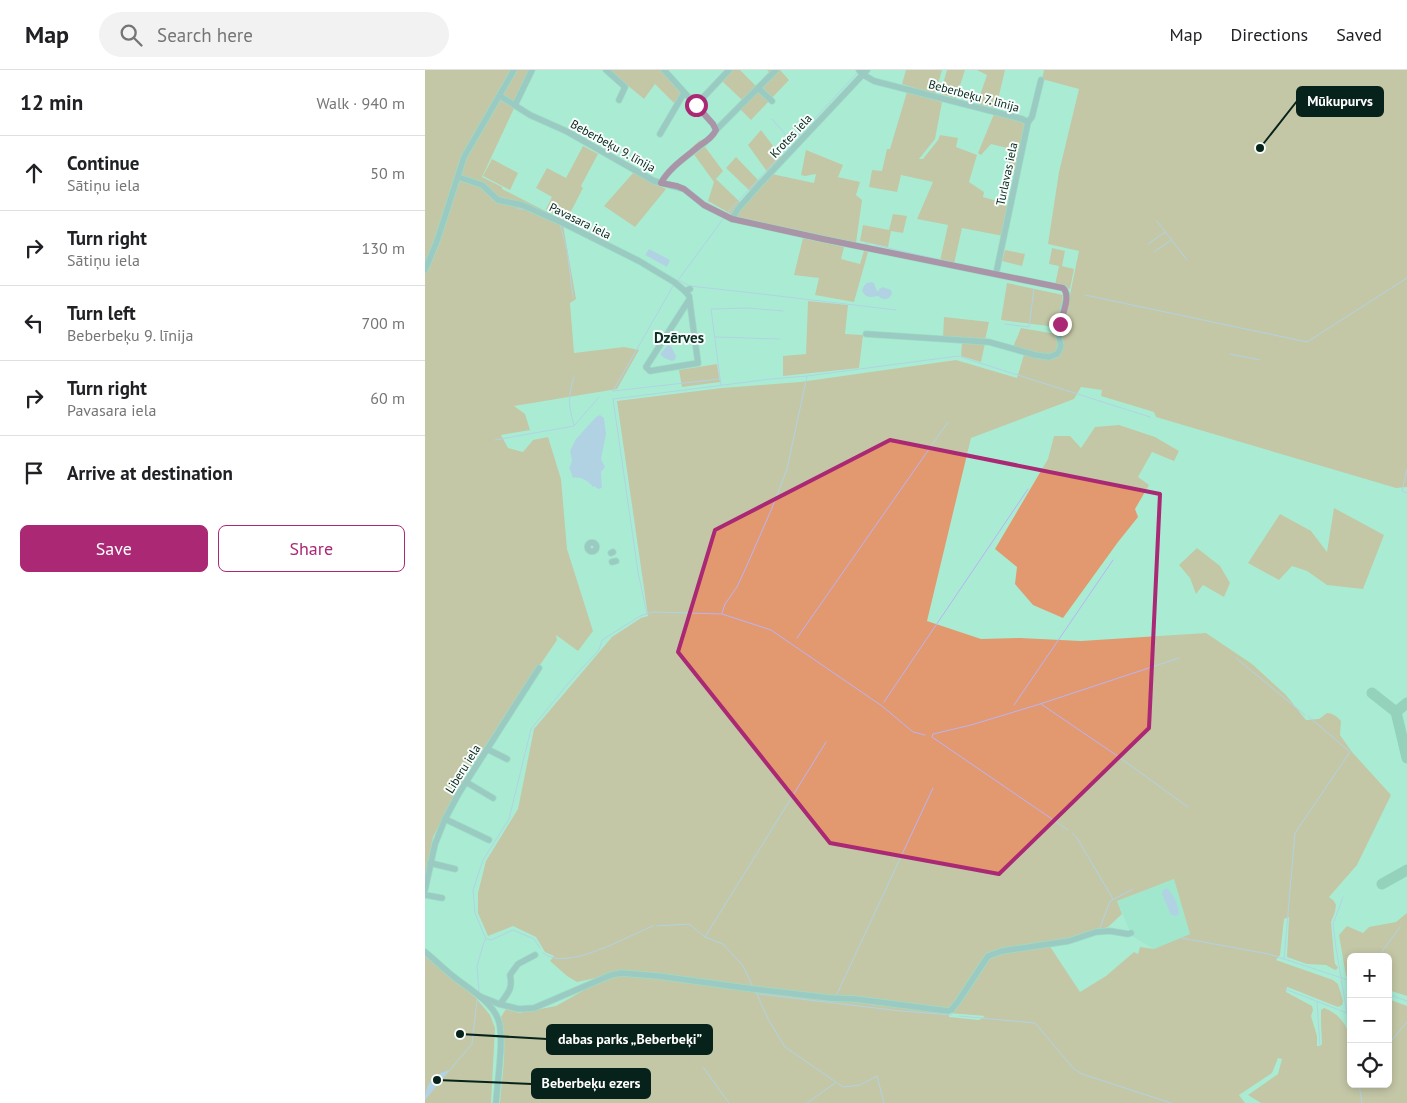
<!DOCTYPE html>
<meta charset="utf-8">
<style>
:root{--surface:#fff;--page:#f2f2f2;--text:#202124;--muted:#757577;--line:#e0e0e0;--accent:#aa2874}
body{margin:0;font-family:"PT Sans",sans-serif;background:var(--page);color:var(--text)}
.controls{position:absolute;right:15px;bottom:15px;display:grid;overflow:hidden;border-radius:8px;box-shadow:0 2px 8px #0003}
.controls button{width:45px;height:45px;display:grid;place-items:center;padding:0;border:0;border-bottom:1px solid var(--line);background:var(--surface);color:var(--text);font:25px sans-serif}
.stop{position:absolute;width:15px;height:15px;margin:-11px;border:4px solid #aa2874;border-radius:50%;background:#fff}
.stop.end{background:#aa2874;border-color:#fff;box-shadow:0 1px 5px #0008}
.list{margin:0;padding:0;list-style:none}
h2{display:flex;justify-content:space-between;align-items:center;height:65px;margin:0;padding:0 20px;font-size:21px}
h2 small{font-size:16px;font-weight:400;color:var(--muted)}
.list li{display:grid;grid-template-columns:32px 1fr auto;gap:15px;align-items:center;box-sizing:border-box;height:75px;padding:0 20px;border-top:1px solid var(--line)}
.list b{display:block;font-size:19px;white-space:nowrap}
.list p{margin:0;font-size:16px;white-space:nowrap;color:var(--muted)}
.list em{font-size:16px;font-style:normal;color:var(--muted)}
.actions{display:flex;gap:10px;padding:15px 20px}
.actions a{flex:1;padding:11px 0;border:1px solid var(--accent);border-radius:8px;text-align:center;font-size:18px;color:var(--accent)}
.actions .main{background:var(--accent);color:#fff}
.icon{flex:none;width:28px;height:28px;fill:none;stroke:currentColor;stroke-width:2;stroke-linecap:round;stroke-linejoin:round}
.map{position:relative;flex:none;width:982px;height:1033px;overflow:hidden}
header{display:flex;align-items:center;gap:30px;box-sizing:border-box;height:70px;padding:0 25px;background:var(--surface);border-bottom:1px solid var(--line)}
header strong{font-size:24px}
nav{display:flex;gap:28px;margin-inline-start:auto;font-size:18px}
.search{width:350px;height:45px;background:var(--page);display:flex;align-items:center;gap:12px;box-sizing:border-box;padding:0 18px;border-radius:28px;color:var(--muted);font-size:19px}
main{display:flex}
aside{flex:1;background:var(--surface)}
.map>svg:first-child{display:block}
</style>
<header>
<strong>Map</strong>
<div class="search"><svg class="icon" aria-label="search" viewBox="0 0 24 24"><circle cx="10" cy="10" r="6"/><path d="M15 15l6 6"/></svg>Search here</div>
<nav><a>Map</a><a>Directions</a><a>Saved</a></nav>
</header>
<main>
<aside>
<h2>12 min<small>Walk · 940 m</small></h2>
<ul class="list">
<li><svg class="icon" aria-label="ahead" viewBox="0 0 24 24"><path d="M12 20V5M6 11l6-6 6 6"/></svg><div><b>Continue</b><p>Sātiņu iela</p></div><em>50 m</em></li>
<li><svg class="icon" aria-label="right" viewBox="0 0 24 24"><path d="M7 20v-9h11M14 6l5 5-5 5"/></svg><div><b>Turn right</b><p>Sātiņu iela</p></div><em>130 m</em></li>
<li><svg class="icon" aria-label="left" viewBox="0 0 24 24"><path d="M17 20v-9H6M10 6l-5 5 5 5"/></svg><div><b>Turn left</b><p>Beberbeķu 9. līnija</p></div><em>700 m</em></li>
<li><svg class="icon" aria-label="right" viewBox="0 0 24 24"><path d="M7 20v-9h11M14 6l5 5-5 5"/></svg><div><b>Turn right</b><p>Pavasara iela</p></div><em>60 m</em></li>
<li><svg class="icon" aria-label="arrive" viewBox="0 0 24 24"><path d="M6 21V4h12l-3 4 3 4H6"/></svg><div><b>Arrive at destination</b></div></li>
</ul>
<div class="actions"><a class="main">Save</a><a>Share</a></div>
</aside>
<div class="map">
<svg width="982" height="1033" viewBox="0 0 982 1033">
<rect width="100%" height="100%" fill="#a9ecd3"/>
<path fill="#95e0c6" d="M749,809L765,864L729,879L707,866L692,831Z"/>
<g fill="#e3996f" fill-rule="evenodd">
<path d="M0,0H107L57,107L77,117V119L136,149L121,139L127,127L111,118L122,98L141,108L158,76L173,84L156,116L158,118L141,151L137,149L151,229L145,233L149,283L199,277L214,280L192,319L89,336L100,344L105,360L76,365L83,378L98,382L108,370L123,367L136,409L142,479L168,561L153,581L131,565L132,570L43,701L8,767L0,810Z"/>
<path d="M184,0H237L257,23L249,33L230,14L219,29Z"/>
<path d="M307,0H315L331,16L344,2L342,0H355L364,10L326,50L312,36L317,30L297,11Z"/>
<path d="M481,0H517L510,25L477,14Z"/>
<path d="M522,0H540L531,28L515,24Z"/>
<path d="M552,0H580L571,38L552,34L562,5Z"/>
<path d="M619,0H982V417L971,418L731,347L729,342L676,326L677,320L656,317L649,329L546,368L502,551L556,569L595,568L656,571L781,563L827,594L861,625L881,650L894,649L902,643C907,643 912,646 916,651L915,665L927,682L966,725L932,795L904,827L909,831L911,835L910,842L906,852L909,887L910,894L913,897L912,899L910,900L901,895L882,894L862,887L864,847L859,849L855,885L851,890L908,910L913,914L918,931L917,935L913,937L865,918L862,917L861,922L887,936L888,940L886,946L892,966V976H895L897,974L896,954V940L899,938C933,951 926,985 926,1014H963V929L982,936V1033H836L823,1025L853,1004L857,989L853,988L847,1003L814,1025L820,1033H75C77,1005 83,975 76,947L81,939L94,943L131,936L161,919L172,914L171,908L152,912L142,906L125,891L129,886L120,882L111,867L88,856L63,866L53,843V823L61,791L93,739L109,659L187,567L216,548L223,546L192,331L297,318L375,312L531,290L592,308L600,281L588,277L596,258L631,264L638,258L654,181L623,174L634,102L654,19L617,9ZM749,809L765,864L729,879L715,877L713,884L709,882L681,906L655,922L622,872L643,869L683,857L697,844L692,831ZM524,943L560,946L554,950L524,947Z"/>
<path d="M482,22L517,32L510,69L494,89H498L513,70L515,65L533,68L531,77L552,85L544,112L559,122L558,127L583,134L578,166L537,158L529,194L515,191L523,155L492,149L508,112L476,105L472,122L444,117L447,100L457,101L462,79H465Z"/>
<path d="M569,44L596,51L600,56L590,105L583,98L586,79L566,74L556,85L553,83Z"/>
<path d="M336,60L357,88L343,103L323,75Z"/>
<path d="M275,70L298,101L291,109L316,133L306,144L283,131L289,112L265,79Z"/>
<path d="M381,80L418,95L413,107L435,112L431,125L437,130L431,173L311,147L313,142L347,104L389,113L391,104L380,106L376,105Z"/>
<path d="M311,87L335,112L326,122L301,98Z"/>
<path d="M67,89L93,103L85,120L58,106Z"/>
<path d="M208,103L241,119L210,157L179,136Z"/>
<path d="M468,144L482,146L478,163L466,161L463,177L435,171L438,155L464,160Z"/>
<path d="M378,168L419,177L416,189L435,194L439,181L443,182L429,232L390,225L394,208L369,205Z"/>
<path d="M627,178L640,181L637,196L649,199L645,219L630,215L634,196L624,194Z"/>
<path d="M580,180L600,184L597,196L577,191Z"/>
<path d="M582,213L638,225L632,257L576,250Z"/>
<path d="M383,231L423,235L420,264L438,265L434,298L358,306V286L381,284Z"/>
<path d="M519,247L564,252L560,270L518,267Z"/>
<path d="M537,272L560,273L556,292L536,286Z"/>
<path d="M292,294L295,312L257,317L254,300Z"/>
<path d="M694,355L730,367L754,381L749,391L727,382L713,407L724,415L710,439L713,447L693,472L638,548L608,535L590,514L592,497L570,479L623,389L629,366H645L656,378L670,357Z"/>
<path d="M909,438L959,465L938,519L902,515L882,501L867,496L854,510L823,493L855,444L886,461L902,482Z"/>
<path d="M772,478L795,496L805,513L799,527L778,515L771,524L765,508L754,495Z"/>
<path d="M982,843V926L963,920V887H926V908L921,906L914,865L922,856L938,863L944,857L971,852Z"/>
<path d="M0,886L50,927L65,945L70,958L66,1033H0Z"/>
</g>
<g fill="#bbb2f7">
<path d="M224,179L245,190L242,197L220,185Z"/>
<path d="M446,212L449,213L452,221H454V219L458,217L466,220L467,223C465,230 458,231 453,226C445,227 442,229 437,221C439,215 440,213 446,212Z"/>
<path d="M243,275L246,276L251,286L250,290L247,291L239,288L235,284Z"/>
<path d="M175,345L179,348L181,364L176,389L180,397L176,402L177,418L173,419L169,416L168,417C163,411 156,406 148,408L144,397H145L147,391L145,381L151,369L171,347Z"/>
<path d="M742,818C749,825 753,835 754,844L752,846L746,845L737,824L738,820Z"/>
<path d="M25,1000L0,1030C0,1013 9,1004 25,1000Z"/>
</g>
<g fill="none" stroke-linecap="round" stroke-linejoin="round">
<g stroke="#bbb2f7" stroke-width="1">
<path d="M347,49L367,72"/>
<path d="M92,139H99"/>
<path d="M302,143L432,3"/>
<path d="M732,151L762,190"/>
<path d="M135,154L142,180L148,227"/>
<path d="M440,173L444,174"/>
<path d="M723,174L740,162"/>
<path d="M450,175L521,191"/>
<path d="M729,182L746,170"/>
<path d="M254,209L298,149"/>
<path d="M253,210L265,216L337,224L471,240"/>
<path d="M660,225L882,272L982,208"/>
<path d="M580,254L604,257L609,219"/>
<path d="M290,267L355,269"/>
<path d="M805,284L835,290"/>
<path d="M382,306L533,286L725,347"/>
<path d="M296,315L286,239L323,238L358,241"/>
<path d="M188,321L248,216"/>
<path d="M188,321L295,309"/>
<path d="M149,355C143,335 143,326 149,307"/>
<path d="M70,370L149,356L174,327"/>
<path d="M982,399L977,421L982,423"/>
<path d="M222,544L213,502L188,329L346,309L382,306L362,399L347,438L323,493L312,517L300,534L297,543"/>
<path d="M372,568L523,352"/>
<path d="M811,588L880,645"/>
<path d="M459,632L603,419"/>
<path d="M616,634L691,685L763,737"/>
<path d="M589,635L688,490"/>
<path d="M643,760L507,667L508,664L546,655L615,634L754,588"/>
<path d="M647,763L652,768L688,829"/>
<path d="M918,827L908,854L911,878L926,967"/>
<path d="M232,856L264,854L280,867L298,874L318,896L327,915"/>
<path d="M675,858L685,831L708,819"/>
<path d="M280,867L401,672"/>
<path d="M756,868L844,884L926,911"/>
<path d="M62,869L66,870L88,860L109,869L115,878"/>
<path d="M118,883C141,903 204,865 228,856"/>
<path d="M953,887L975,857"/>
<path d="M859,889L870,763L925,682L883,646"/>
<path d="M860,919L922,943"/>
<path d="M54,922L52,896L59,872L61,869L50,843L48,820L58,790L84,749L106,659L146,610L174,580L177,570L215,546L227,542L297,544L346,560L457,636L488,662L500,665"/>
<path d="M331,922L343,949L360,977L418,1017L435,1015L452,1006L459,1033"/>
<path d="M333,924L476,941L527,945"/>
<path d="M963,924L982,931"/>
<path d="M411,926L508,718"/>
<path d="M892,932L895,976"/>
<path d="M534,946L610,953L649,999L657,1004L746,1033"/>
<path d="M963,975L982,952"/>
<path d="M278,997L304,1033"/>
<path d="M25,1000L47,974L52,930"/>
<path d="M934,1014L937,1033"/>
<path d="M382,1033L410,1013"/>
</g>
<g stroke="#7ab29d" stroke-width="11">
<path d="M947,623L971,642L982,688"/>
<path d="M971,642L982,633"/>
<path d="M957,814L982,800"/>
</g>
<g stroke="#8cc8b2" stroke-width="7">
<g id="minor">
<path d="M181,0L200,17L194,30"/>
<path d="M239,0L288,54L291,60"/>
<path d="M434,0L437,4L449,11L597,49L603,52"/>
<path d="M333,18L347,31"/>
<path d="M75,26L105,45L141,61L229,111L259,119L279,135L307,149L398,169L638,218L640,219L642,225L633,263L636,276L634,281L632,284L624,287L610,285L564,272L441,264"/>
<path d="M90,35L107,0"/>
<path d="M271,35L304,0"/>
<path d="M235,64L259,23"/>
<path d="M33,107L57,115L73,130L97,135L138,153L214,191L249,212L260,221L265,219"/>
<path d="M236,113C244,98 261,87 274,77C281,71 287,68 291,60L351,0"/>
<path d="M307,149L313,139L334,115L442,0"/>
<path d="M0,200L12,171L39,87L89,0"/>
<path d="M571,204L603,52L607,47L616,10"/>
<path d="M260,221L264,226L273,293L225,301L221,297L264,230"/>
<circle cx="167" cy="477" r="4.5"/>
<path d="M186,483L188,482"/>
<path d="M187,492L191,491"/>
<path d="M62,679L82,689"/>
<path d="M41,712L68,728"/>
<path d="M20,749L64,770"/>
<path d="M5,793L30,799"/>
<path d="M0,820L10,774L20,749L34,723L114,598"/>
<path d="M0,825L17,828"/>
<path d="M0,882C10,890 19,899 29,907C43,918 67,932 73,949C80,966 72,1013 71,1033"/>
<path d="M54,926L74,934L94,939L109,938L186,905L196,903L233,906L328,919L405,928L430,929L523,941L526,940L532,933L563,886L577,881L644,871L671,862L685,861L703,864L706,863"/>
<path d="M75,934C83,923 88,919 85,905L93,894L110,885"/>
</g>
</g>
<use href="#minor" stroke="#87a0ad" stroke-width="5.5"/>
</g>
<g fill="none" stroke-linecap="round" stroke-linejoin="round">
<path stroke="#aa2874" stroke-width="6" d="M271,35L288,54L291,60C287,68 281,71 274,76C261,87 244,98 236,113L252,116L259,119L279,135L307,149L398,169L638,218C646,226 638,243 635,254"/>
</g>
<path d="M0 0H982V1033H0ZM465,370L735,424L724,658L574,804L405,773L253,582L290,460Z" fill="#a9ecd3" fill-opacity=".55" fill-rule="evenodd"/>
<path fill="none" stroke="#aa2874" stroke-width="4" stroke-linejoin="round" d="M465,370L735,424L724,658L574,804L405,773L253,582L290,460Z"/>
<g text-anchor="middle" stroke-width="4" stroke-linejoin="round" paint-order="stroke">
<g font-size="12" fill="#07221a" stroke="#f7fefb">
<text transform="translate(549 26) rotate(15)" y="4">Beberbeķu 7. līnija</text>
<text transform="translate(366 66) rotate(-47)" y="4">Krotes iela</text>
<text transform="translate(188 76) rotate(29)" y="4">Beberbeķu 9. līnija</text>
<text transform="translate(582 104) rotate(-78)" y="4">Turlavas iela</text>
<text transform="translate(155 151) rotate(26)" y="4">Pavasara iela</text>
<text transform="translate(38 699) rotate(-58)" y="4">Liberu iela</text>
</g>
<g font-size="15" font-weight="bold" fill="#0e3126" stroke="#f7fefb">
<text x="254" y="273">Dzērves</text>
</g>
</g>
<path fill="none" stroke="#07221a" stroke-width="2" d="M835 78L872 31M35 964L122 969M12 1010L107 1014"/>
<g fill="#07221a" stroke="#f7fefb" stroke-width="2">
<circle cx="835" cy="78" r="5"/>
<circle cx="35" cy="964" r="5"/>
<circle cx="12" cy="1010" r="5"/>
</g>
<g fill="#07221a" stroke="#07221a" stroke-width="2">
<rect x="872" y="17" width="86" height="29" rx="5"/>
<rect x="122" y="955" width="165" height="29" rx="5"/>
<rect x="107" y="999" width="118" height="29" rx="5"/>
</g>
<g font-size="14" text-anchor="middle" font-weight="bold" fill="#fff">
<text x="915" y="36">Mūkupurvs</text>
<text x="205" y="974">dabas parks „Beberbeķi”</text>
<text x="166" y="1018">Beberbeķu ezers</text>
</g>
</svg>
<div class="controls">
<button>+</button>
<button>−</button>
<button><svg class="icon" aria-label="locate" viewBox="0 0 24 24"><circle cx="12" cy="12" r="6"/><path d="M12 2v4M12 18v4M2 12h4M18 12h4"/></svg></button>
</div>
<div class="stop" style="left:271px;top:35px"></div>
<div class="stop end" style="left:635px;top:254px"></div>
</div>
</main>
